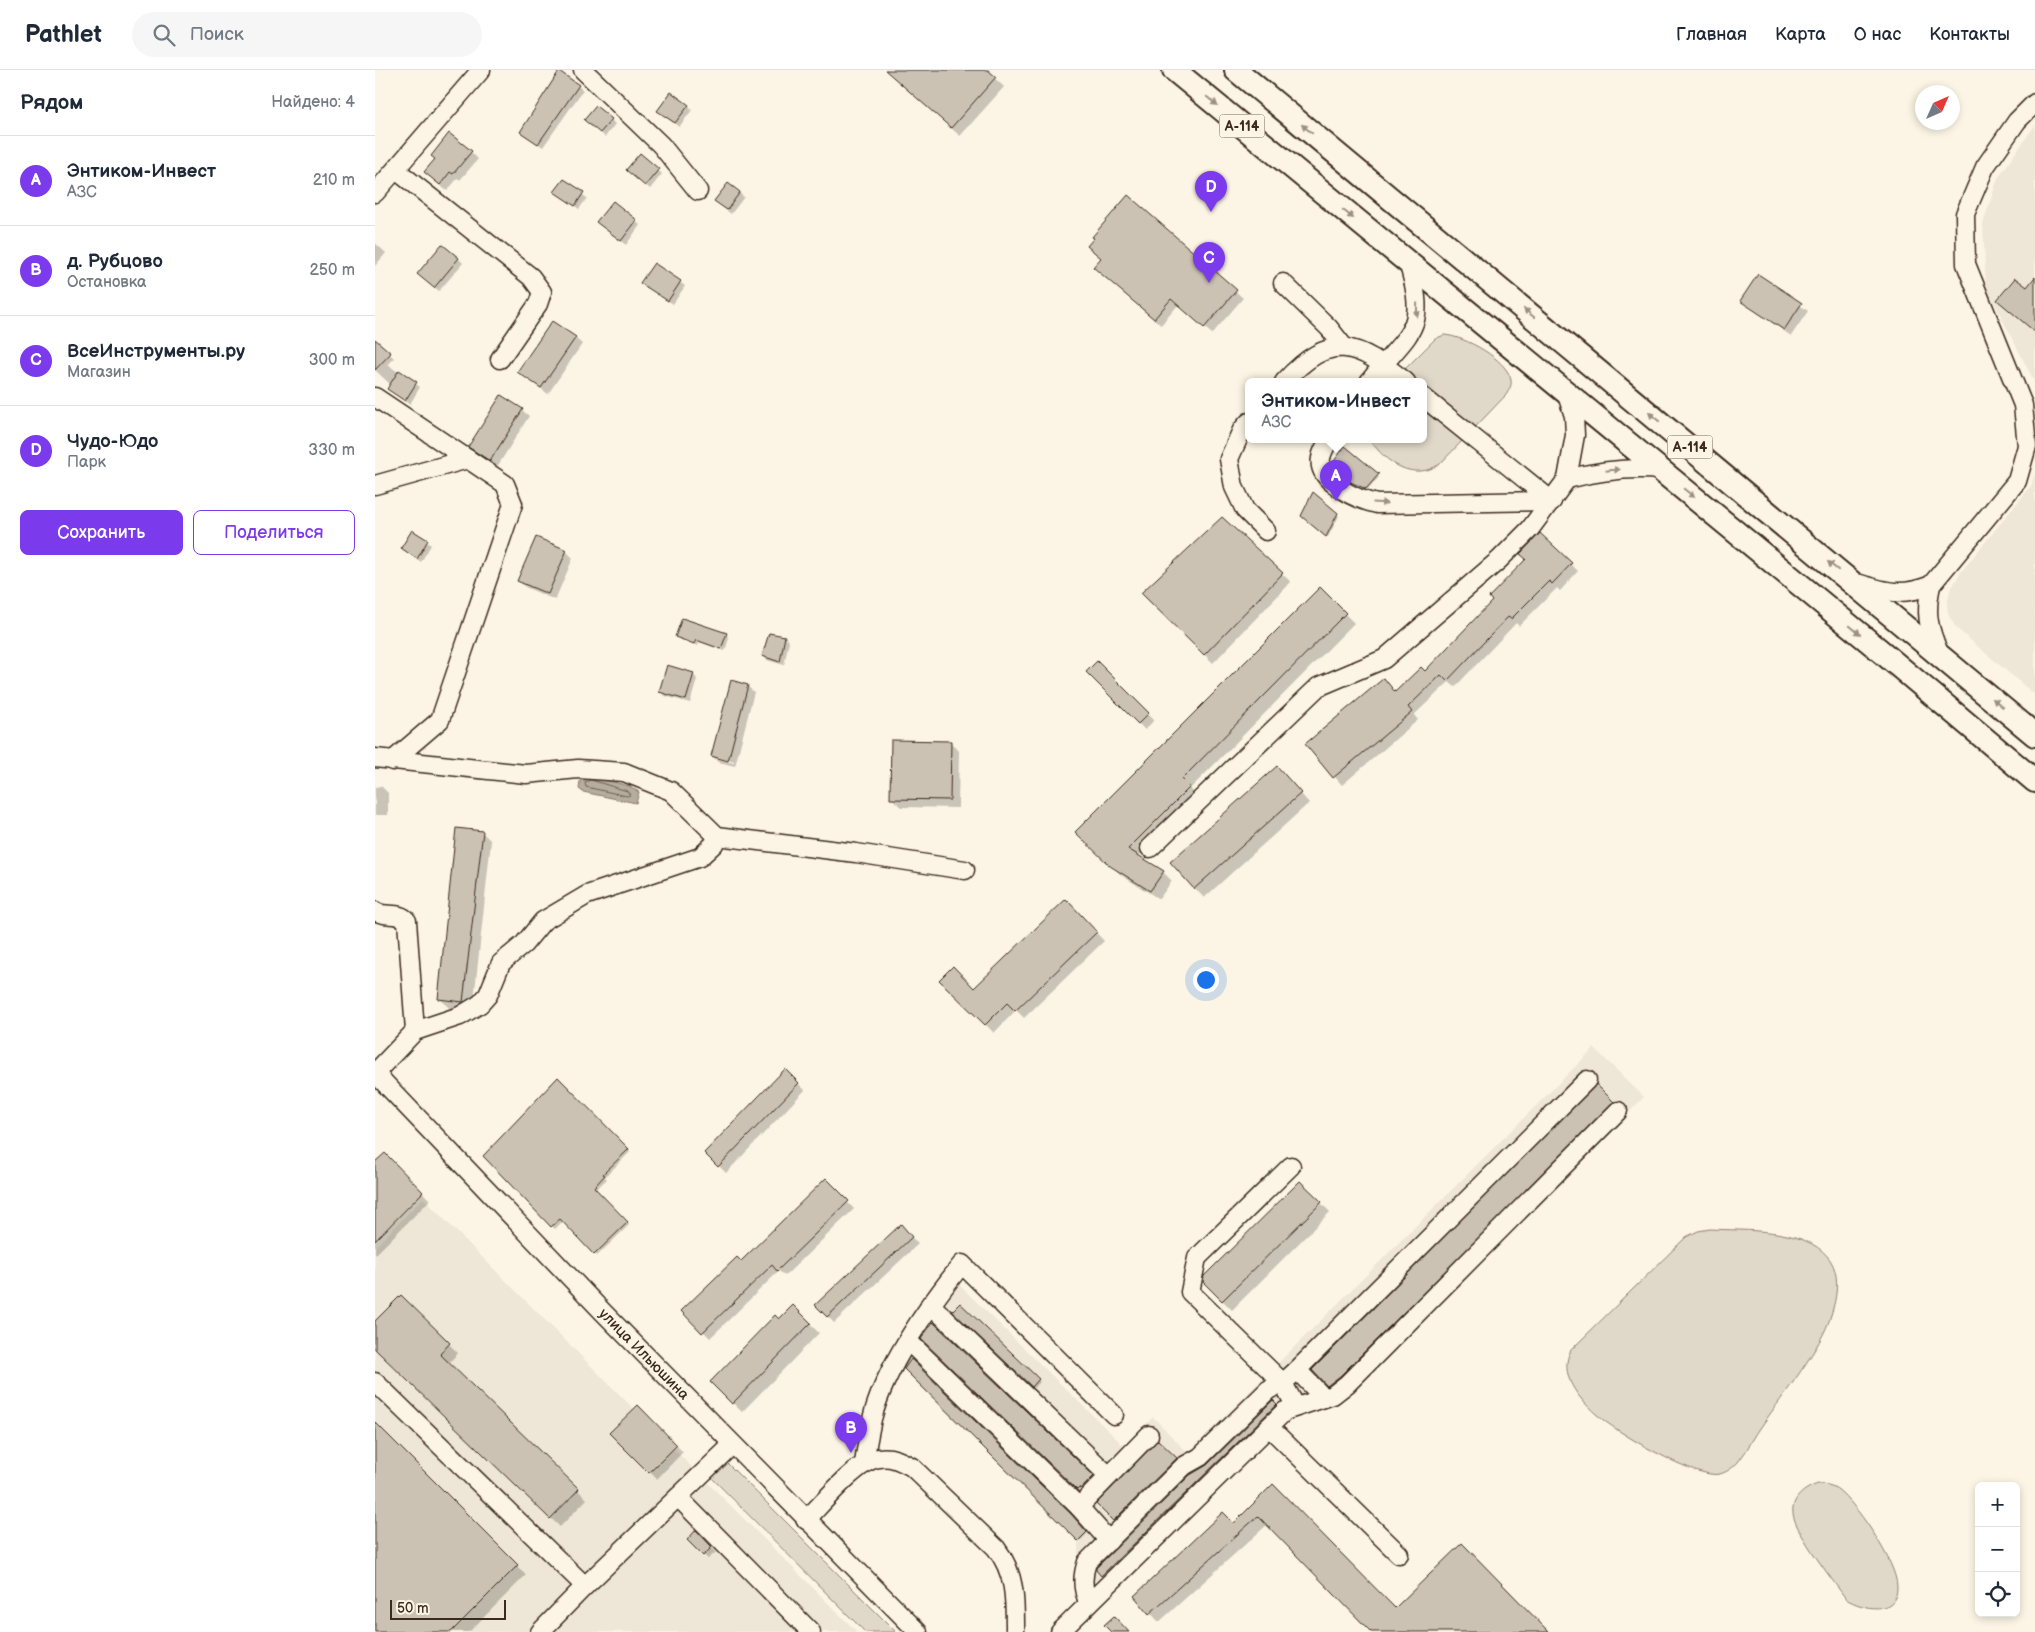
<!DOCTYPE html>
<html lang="ru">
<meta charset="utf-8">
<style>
:root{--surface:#fff;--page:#f6f6f7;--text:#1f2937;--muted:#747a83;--line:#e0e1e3;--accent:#7c3aed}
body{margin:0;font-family:"Balsamiq Sans",sans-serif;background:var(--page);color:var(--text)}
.controls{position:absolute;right:15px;bottom:15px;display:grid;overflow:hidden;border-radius:8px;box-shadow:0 2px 8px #0003}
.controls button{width:45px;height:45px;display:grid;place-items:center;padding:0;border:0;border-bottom:1px solid var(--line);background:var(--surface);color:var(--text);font:25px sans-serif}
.compass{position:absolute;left:1540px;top:15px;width:45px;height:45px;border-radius:50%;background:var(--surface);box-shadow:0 2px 8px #0003;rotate:45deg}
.scale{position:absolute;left:15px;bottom:12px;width:116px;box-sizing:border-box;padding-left:5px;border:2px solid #3b2a1e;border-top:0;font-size:14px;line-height:18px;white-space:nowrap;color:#3b2a1e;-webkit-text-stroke:4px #fcf5e5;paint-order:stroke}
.you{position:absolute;left:830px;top:909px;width:18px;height:18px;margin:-12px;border:4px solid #fff;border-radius:50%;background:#1a73e8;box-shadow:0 0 0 8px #1a73e833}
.badge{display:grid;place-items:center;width:32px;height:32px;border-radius:50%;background:var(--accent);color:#fff;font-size:16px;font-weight:700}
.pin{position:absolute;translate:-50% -41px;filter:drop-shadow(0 1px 2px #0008)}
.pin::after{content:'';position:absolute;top:26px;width:18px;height:15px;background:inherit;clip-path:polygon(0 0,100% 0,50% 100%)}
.popup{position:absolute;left:870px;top:308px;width:182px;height:65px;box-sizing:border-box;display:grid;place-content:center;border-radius:8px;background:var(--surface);filter:drop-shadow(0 1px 4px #0005);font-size:16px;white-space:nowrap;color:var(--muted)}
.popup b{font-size:19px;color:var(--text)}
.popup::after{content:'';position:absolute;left:50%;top:100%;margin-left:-10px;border:10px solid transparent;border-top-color:var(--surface)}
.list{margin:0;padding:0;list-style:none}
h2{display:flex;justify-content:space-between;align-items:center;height:65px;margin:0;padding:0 20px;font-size:21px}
h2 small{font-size:16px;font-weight:400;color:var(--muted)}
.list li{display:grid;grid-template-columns:32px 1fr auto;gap:15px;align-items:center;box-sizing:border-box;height:90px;padding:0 20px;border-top:1px solid var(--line)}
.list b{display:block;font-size:19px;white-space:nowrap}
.list p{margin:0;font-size:16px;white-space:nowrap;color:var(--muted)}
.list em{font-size:16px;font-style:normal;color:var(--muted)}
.actions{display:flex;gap:10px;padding:15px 20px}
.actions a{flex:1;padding:11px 0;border:1px solid var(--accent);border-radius:8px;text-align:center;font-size:18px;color:var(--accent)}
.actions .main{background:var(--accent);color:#fff}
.icon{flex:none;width:28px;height:28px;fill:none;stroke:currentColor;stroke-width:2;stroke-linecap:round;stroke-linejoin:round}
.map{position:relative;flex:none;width:1660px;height:1562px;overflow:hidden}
header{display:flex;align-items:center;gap:30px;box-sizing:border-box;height:70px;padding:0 25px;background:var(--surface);border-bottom:1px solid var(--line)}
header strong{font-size:24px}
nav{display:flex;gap:28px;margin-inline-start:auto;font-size:18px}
.search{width:350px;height:45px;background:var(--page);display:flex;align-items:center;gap:12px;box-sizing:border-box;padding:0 18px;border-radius:28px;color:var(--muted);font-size:19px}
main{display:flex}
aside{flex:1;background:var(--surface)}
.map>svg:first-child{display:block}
</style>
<header>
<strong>Pathlet</strong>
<div class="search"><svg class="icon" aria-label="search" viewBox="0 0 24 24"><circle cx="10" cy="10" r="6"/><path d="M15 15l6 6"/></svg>Поиск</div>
<nav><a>Главная</a><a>Карта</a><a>О нас</a><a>Контакты</a></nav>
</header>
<main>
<aside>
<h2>Рядом<small>Найдено: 4</small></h2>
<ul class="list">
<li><span class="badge">A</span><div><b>Энтиком-Инвест</b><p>АЗС</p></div><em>210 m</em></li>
<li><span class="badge">B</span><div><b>д. Рубцово</b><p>Остановка</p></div><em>250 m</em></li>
<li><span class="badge">C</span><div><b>ВсеИнструменты.ру</b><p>Магазин</p></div><em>300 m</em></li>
<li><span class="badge">D</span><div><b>Чудо-Юдо</b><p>Парк</p></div><em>330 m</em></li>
</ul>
<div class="actions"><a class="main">Сохранить</a><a>Поделиться</a></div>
</aside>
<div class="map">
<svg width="1660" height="1562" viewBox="0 0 1660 1562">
<rect width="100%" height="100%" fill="#fcf5e5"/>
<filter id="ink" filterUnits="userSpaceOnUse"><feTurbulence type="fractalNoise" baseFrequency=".02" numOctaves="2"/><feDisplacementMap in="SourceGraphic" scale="10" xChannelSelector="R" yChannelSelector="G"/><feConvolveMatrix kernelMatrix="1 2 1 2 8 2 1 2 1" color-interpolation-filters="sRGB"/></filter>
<g filter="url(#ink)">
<g fill="#eee6d6">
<path d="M1660,55V313L1611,217L1608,153L1623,108Z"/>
<path d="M1660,404V625L1581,558L1573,544L1572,533L1575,521L1585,503L1656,416Z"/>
<path d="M1219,978L1269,1027L971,1329L910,1347L729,1525L703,1499V1471L518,1289L572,1203L749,1376L778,1347L813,1383Z"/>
<path d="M48,1128L482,1562H0V1177Z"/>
</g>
<g fill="#e0d8c8" stroke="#8e8173">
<path d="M1069,265C1089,266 1132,289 1136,310C1137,316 1134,320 1131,325L1065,394C1038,412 1011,393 995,370H1048V312H1017L1060,269Z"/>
<path d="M1335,1159C1369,1161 1429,1157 1453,1187C1466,1203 1462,1227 1456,1245C1447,1277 1408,1325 1388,1354C1379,1366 1373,1380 1363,1392C1359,1397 1352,1402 1345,1404C1322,1410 1239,1361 1221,1344C1203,1328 1183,1304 1196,1280L1311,1167L1323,1161Z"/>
<path d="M347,1388L521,1562H490L332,1403Z"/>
<path d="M1443,1414C1453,1414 1460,1416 1467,1423C1485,1440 1521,1492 1522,1516C1523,1547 1487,1539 1471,1529C1458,1510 1421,1464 1418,1444C1416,1428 1430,1418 1443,1414Z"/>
</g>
<path fill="#b7ad9e" stroke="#85796b" d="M211,705L254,716L264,722L261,733L208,722L204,719L205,711Z"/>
<g fill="#0003" fill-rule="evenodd">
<path d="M511,0H611L629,17L585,66Z"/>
<path d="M184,2L208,20L168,77L151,66L167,32L165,30Z"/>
<path d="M313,36L317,40L304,57L288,45Z"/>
<path d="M236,50L240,54L230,67L215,54Z"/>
<path d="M96,82L103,89L85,110L83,108L72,121L57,109Z"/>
<path d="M265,85L287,104L275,119L257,104Z"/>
<path d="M189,111L212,128L204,139L181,122Z"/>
<path d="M364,123L369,127L356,144L345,135Z"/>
<path d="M753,127L868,228L837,264L803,235L786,255L726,204Z"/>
<path d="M238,133L265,155L251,175L227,156Z"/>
<path d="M0,173L11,183L0,196Z"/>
<path d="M84,189L88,193L64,221L48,208Z"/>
<path d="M279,194L310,216L298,234L271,217Z"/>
<path d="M1383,206L1433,241L1416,266L1367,231Z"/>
<path d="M200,268L207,274L173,324L144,302Z"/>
<path d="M0,271L19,288L13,295L45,317L35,334L18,323L14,319L16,315L0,300Z"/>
<path d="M147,340L154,346L122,397L95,377Z"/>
<path d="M970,378L1004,407L993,420L967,406L958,392Z"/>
<path d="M938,424L964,446L953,467L927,446Z"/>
<path d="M38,462L56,475L46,492L27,478Z"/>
<path d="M1165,465L1203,501L1185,521L1182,518L1144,556L1141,553L1080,617L1074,612L1039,645L1043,650L967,715L932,675L1050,603L1119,531L1153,489Z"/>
<path d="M191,481L198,488L180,530L150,517L144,511Z"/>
<path d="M907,504L916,512L838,593L767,523Z"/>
<path d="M945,519L979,553L815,719L823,727L763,787L788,802L797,811L784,829L746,805L702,762Z"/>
<path d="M351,565L354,568L350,581L324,572L323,576L302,566Z"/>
<path d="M410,567L414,571L409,595L392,590L388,585Z"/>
<path d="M722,593L779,650L770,660L713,602Z"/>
<path d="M318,604L322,609L315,633L290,626L286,622Z"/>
<path d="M372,616L379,622L360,696L344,692L337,686ZM343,687L359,691V693L343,689Z"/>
<path d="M575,672L584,681L583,738L526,737L517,728Z"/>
<path d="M911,707L934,733L829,828L797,793Z"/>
<path d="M6,716L13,723V745H0V717Z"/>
<path d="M107,762L116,771L98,939L74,938L64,928Z"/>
<path d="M691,831L729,871L649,948L641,940L619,963L566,910L599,920Z"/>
<path d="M410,1001L430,1020L351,1103L331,1083Z"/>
<path d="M183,1009L255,1082L230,1107L232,1109L220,1120L254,1155L222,1186L188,1151L180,1159L109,1086Z"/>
<path d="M1221,1016L1239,1034L967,1308L955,1317L939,1300Z"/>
<path d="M10,1084L55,1130L0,1185V1094Z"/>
<path d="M451,1110L479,1139L410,1206L404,1201L335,1268L308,1241L366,1193Z"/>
<path d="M925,1112L955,1142L857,1240L829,1212Z"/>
<path d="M526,1156L543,1174L459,1253L442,1235Z"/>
<path d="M26,1227L83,1283L73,1294L212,1429L185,1457L0,1278V1253Z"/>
<path d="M585,1234L665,1312L659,1318L579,1241Z"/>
<path d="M418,1237L444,1263L367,1342L336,1312Z"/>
<path d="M558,1254L720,1409L709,1420L707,1418L704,1421L548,1269Z"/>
<path d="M536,1291L712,1464L705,1471L531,1299Z"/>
<path d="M898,1331L903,1336L729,1507L722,1500Z"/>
<path d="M263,1337L308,1382L282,1409L236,1363Z"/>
<path d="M0,1354L151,1505L94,1562H0Z"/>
<path d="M783,1371L803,1391L741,1452L723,1434Z"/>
<path d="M898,1416L1020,1540L1173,1562H998L893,1454L784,1552L760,1526L859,1454Z"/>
<path d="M321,1462L341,1482L333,1489L313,1470Z"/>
</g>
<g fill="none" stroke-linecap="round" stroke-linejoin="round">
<path stroke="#6d5e51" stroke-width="1" d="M216,710L252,721L255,725L252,726L211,717L210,713Z"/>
</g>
<g fill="#ccc2b3" stroke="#3b2a1e">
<path d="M510,0H613L621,7L576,58Z"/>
<path d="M184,1L204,15L163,74L145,62Z"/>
<path d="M296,22L314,35L300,53L282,41Z"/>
<path d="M221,36L237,49L225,63L209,50Z"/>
<path d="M74,63L97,81L78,104L75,102L65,115L49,102L60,89L56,86Z"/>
<path d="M265,83L284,99L270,116L251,100Z"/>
<path d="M189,109L209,122L200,136L179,122Z"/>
<path d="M353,113L365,122L352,140L339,131Z"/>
<path d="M753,125L862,220L829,258L796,229L779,249L718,197L726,188L712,176L719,168L717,167Z"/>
<path d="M238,131L262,150L246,171L221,152Z"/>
<path d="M67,174L84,188L59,218L42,204Z"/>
<path d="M279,193L306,211L293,231L265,213Z"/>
<path d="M1383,204L1427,233L1409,260L1365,231Z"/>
<path d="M1660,207V262L1622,230L1640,208L1652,217Z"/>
<path d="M177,251L201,267L166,318L142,302Z"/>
<path d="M0,269L16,283L0,300Z"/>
<path d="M24,300L42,312L30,331L12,319Z"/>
<path d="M126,325L148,339L115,391L93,377Z"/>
<path d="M970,376L1004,404L991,419L971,410L957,394Z"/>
<path d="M938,422L963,443L951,467L926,446Z"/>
<path d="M847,447L908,503L829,585L766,523Z"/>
<path d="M37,460L53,470L42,489L26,478Z"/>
<path d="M1165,463L1197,493L1177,514L1174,511L1136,549L1133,547L1072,611L1066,605L1033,637L1037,642L958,708L930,674L1009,608L1020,622L1046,597L1050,601L1117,531L1114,527L1151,489L1145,484Z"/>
<path d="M161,467L192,480L173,524L142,511Z"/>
<path d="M945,517L971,543L807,709L815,717L753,779L789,801L775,821L735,796L700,762Z"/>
<path d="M307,548L352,563L346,579L321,570L319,574L300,567Z"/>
<path d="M394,563L410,566L405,592L387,586Z"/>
<path d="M722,591L774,643L763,654L711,602Z"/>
<path d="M292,595L319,603L311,630L284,622Z"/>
<path d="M356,610L373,615L353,691L336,686Z"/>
<path d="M516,670L576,671L575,730L515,729Z"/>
<path d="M902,696L926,723L819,819L795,792Z"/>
<path d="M81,758L108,761L88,932L63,929Z"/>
<path d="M691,829L722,862L640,941L632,933L610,955L564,910L578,896L599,918Z"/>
<path d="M410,999L424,1013L343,1097L329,1083Z"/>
<path d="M183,1007L254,1079L228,1104L230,1105L219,1117L253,1152L219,1185L185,1149L176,1157L108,1086Z"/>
<path d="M1221,1014L1239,1032L965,1306L952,1316L937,1300Z"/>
<path d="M10,1083L48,1122L0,1171V1092Z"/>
<path d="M451,1108L474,1131L402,1201L397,1195L327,1263L306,1241L362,1187L366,1191Z"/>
<path d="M925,1111L947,1132L847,1231L828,1212L829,1206Z"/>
<path d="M526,1154L537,1167L452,1247L440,1235Z"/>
<path d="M26,1225L75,1273L65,1284L204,1419L175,1449L0,1279V1251Z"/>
<path d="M585,1233L664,1309L657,1317L577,1241Z"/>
<path d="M418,1235L436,1253L357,1334L335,1312L400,1245L404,1249Z"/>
<path d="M558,1252L719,1406L706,1419L705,1417L702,1420L546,1269Z"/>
<path d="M536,1289L696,1444L712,1462L703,1471L529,1299Z"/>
<path d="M898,1330L902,1334L726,1506L721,1500V1498L815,1405L832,1395Z"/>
<path d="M263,1335L302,1375L274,1403L234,1363Z"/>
<path d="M0,1352L143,1495L76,1562H0Z"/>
<path d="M783,1370L802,1388L738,1451L721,1434Z"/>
<path d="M898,1414L1020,1538L1087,1473L1174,1562H996L883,1446L774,1544L759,1526L848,1442L859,1453Z"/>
<path d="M321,1460L337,1477L328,1486L312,1470Z"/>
<path d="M739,1546L754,1562H736L729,1555Z"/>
</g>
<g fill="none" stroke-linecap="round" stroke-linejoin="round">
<g stroke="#3b2a1e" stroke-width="21">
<g id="minor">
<path d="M208,0L286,75L323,121"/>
<path d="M21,100L156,207L167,222L163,234L125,289"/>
<path d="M0,123L106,0"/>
<path d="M908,213L954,258L969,277"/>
<path d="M909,312C956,260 982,273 1031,312"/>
<path d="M994,312C1033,261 1055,262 1033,192"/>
<path d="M0,327L130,414L138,434L65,650L17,691"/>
<path d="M1048,327L1177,431"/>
<path d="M874,352L867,360L854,389L859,417L870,440L891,461"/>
<path d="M954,370C951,375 947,382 946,388C941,412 984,430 1002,434L1177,431"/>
<path d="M1192,409C1224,401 1253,397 1285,400"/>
<path d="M0,415L93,389"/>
<path d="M1482,513C1511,522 1526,527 1556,515L1642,411L1652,376L1648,335L1591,194L1590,144L1610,97L1642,51L1660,33"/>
<path d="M1556,515C1550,543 1553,557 1564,583"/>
<path d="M0,688L151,704L203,699L249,702L296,721L342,766L481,783L590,800"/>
<path id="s1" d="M342,766L339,774L325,787L212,825L168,851L149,874L126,893L113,925L105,934L85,946L40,961L0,1003L228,1242L543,1562"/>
<path d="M775,778L943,617L1009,589L1124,490L1155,459L1192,409L1200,365L1199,346L1191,322"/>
<path d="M0,841C9,848 25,841 32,851L40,961"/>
<path d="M916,1096L822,1188L815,1222L908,1313L921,1337"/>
<path d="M555,1234L734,1406"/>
<path d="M533,1271L704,1437L774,1365"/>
<path d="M922,1300L949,1328"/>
<path d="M0,1312L210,1516L357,1375"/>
<path d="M894,1357L1024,1484"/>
<path d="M489,1394C491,1379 494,1363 497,1349C510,1297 554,1235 587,1194L739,1345"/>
<path d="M303,1427L436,1562"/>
<path d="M704,1437L734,1471"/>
<path d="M431,1450C447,1434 483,1390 504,1388C517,1386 526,1391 537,1397L621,1478C641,1504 640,1531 640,1562"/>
<path d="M714,1533C707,1520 707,1506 712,1492L809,1396L825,1387L893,1320L908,1313L922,1300L1212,1010"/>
<path d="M165,1562L210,1516"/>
<path d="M685,1562L910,1341L958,1325L972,1314L1243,1041"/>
</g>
</g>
<g stroke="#3b2a1e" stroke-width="26">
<g id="major">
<path d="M799,0L1508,583L1660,711"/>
<path d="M861,0L1660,665"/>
</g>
</g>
<use href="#minor" stroke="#fcf5e5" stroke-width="18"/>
<use href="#major" stroke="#fcf5e5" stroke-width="22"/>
</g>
<defs><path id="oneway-solid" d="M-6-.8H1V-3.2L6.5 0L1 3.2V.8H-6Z" transform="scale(1.25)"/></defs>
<g fill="#9c9082">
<use href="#oneway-solid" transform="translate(837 31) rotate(39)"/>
<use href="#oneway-solid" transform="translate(932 59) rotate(-140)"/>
<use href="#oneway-solid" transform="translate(973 144) rotate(39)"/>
<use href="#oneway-solid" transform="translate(1042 240) rotate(91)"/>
<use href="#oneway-solid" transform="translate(1154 243) rotate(-140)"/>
<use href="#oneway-solid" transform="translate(1279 347) rotate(-140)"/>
<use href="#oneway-solid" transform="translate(1238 400) rotate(-6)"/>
<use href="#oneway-solid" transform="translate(1314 423) rotate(39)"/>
<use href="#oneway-solid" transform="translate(1005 433) rotate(4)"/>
<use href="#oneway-solid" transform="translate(1458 496) rotate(-140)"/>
<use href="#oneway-solid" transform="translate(1480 560) rotate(39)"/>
<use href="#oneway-solid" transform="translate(1623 633) rotate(-140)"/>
</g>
</g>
<g text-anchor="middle" stroke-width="4" stroke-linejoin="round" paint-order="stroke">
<g fill="#fcf5e5" stroke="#75675a" stroke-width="1">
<rect x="844.5" y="44.5" width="45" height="23" rx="4"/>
<rect x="1292.5" y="365.5" width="45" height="23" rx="4"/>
</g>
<g font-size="14" font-weight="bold" fill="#3b2a1e">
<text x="867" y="61">А-114</text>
<text x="1315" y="382">А-114</text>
</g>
<g font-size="15" fill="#3b2a1e" stroke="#fcf5e5">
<text dy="5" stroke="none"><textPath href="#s1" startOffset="822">улица Ильюшина</textPath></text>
</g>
</g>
</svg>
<div class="controls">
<button>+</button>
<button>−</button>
<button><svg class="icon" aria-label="locate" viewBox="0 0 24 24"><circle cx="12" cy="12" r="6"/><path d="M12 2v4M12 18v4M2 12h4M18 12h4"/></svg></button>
</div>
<svg class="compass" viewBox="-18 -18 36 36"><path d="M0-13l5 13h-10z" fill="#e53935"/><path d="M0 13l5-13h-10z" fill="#747a83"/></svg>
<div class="scale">50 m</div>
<div class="you"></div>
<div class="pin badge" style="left:961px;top:431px">A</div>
<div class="popup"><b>Энтиком-Инвест</b>АЗС</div>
<div class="pin badge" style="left:476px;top:1383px">B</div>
<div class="pin badge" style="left:834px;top:213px">C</div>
<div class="pin badge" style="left:836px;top:142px">D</div>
</div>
</main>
